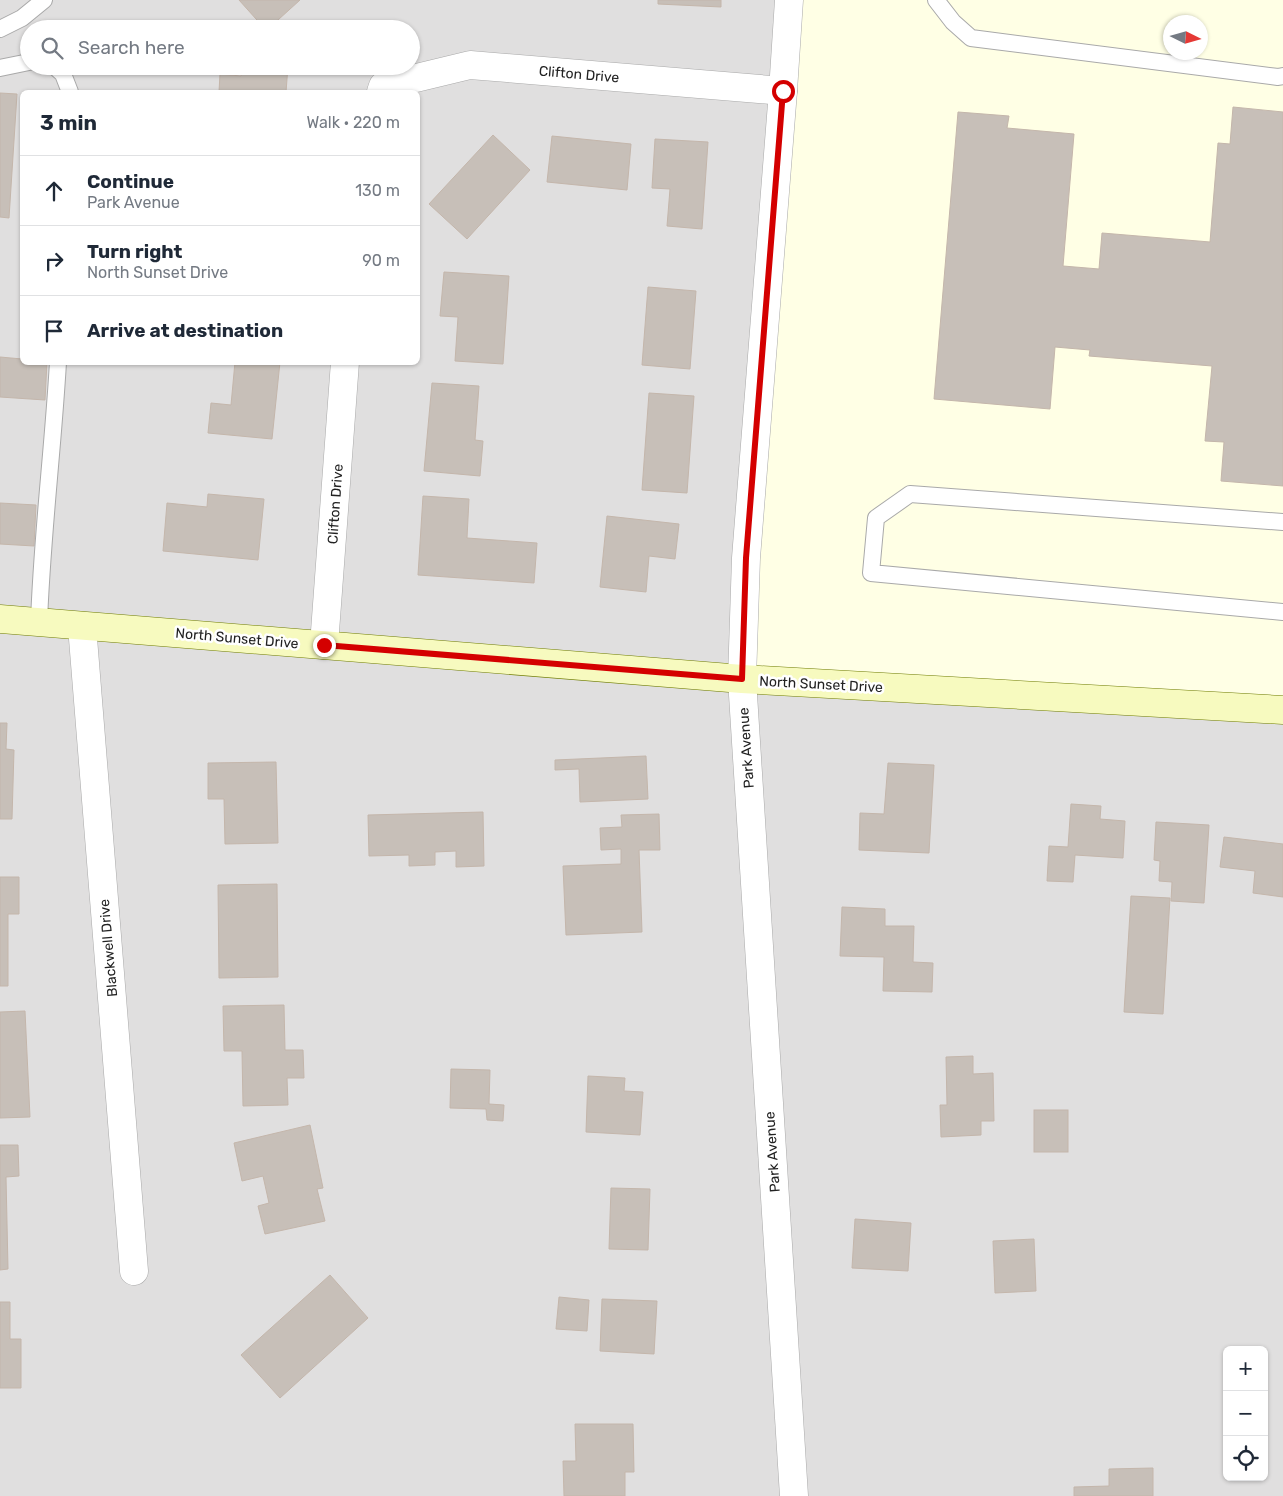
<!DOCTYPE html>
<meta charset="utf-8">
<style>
:root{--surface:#fff;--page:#f2f2f3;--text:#1f2937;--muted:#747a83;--line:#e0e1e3}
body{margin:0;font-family:Rubik,sans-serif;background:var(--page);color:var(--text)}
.controls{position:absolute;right:15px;bottom:15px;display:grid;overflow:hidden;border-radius:8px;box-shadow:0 1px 4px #0004}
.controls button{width:45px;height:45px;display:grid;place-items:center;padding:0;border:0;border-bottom:1px solid var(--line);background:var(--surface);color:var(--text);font:25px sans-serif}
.compass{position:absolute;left:1163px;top:15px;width:45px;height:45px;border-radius:50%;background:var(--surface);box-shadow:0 1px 4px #0004;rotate:95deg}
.stop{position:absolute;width:15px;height:15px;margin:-11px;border:4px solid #d40000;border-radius:50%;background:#fff}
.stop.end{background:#d40000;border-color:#fff;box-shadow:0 1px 5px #0008}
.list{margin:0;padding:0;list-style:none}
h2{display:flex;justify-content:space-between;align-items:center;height:65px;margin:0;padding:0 20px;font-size:21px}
h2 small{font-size:16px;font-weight:400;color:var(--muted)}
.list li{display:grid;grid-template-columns:32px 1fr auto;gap:15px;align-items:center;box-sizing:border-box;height:70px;padding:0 20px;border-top:1px solid var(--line)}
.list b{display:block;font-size:19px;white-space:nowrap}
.list p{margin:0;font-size:16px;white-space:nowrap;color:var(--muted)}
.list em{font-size:16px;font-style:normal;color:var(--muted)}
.icon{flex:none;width:28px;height:28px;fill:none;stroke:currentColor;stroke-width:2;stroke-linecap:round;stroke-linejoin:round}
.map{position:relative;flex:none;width:1283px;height:1496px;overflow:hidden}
.search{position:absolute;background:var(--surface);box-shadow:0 1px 4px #0004;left:20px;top:20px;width:400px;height:55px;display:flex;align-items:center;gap:12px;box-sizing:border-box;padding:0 18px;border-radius:28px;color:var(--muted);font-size:19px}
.panel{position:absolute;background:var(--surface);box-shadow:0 1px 4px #0004;left:20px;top:90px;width:400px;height:275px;border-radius:8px}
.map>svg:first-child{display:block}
</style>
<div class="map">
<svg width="1283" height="1496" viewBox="0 0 1283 1496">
<rect width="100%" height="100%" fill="#f2efe9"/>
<path fill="#e0dfdf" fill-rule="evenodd" d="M0,0H789L1283,710V1496H0ZM29,29H411V66H29ZM22,92H418V362H22ZM1227,1350H1264V1477H1227Z"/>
<path fill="#ffffe5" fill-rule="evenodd" d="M789,0H1283V710L742,679ZM1170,22H1200V52H1170Z"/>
<g fill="#c7bfb8" stroke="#c4b6ab">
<path d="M239,0H300L268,29H265Z"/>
<path d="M658,0H721V7L658,4Z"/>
<path d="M242,66H288L286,92H219L220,74L241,76Z"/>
<path d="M0,93L17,94L9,218L0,217Z"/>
<path d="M1233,107L1283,112V486L1221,481L1224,442L1205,441L1212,366L1089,356L1090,350L1055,347L1050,409L934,399L958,112L1009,116L1007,128L1074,134L1063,266L1099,269L1102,233L1210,242L1218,143L1230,144Z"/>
<path d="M493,135L530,170L467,239L429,204Z"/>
<path d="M552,136L631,144L627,190L547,182Z"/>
<path d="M655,139L708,142L702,229L667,226L670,189L652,188Z"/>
<path d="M444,272L509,276L503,364L455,361L458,317L440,316Z"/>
<path d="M648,287L696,291L690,369L642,365Z"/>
<path d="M0,357L22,359V362H47L45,400L0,397Z"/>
<path d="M235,362H280L272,439L208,433L211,403L231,405Z"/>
<path d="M432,383L479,386L475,440L483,441L480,476L424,471Z"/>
<path d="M649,393L694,396L687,493L642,490Z"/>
<path d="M208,494L264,499L258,560L163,551L167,503L207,507Z"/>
<path d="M423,496L469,499L467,538L537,543L534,583L418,575Z"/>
<path d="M0,503L36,505L34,546L0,544Z"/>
<path d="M607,516L679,524L675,559L649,556L646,592L600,587Z"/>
<path d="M0,723H7L6,749L14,750L12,819H0Z"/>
<path d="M646,756L648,799L580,802L579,769L555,770V760Z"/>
<path d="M276,762L278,843L225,844L224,799H208V763Z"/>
<path d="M888,763L934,765L929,853L859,850L860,813L884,814Z"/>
<path d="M1071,804L1101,806L1100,819L1125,821L1123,858L1075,855L1073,882L1047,881L1049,846L1068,847Z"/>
<path d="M483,812L484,866L456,867V851L435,852V865L409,866V855L369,856L368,815Z"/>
<path d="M659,814L660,850H639L642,932L566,935L563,866L621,864V849L601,850L600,828L622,827L621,815Z"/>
<path d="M1156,822L1209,825L1204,903L1171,901L1172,882L1159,881L1160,861L1154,860Z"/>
<path d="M1224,837L1283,844V897L1253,893L1255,871L1220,867Z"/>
<path d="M0,877H19V914H8V986H0Z"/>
<path d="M277,884L278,977L219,978L218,885Z"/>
<path d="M1131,896L1170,898L1163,1014L1124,1012Z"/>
<path d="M842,907L885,909V926H914L913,962L933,963L932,992L883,991L884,957L840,956Z"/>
<path d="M284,1005L285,1050H303L304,1078H287L288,1105L243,1106L242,1051H224L223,1006Z"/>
<path d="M25,1011L30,1117L0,1118V1012Z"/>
<path d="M973,1056V1074L993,1073L994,1121H981V1135L941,1137L940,1105H947L946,1057Z"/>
<path d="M451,1069L490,1070L489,1104L504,1105L503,1121L487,1120L486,1109L450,1108Z"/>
<path d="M588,1076L625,1078L624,1091L643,1092L640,1135L586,1132Z"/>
<rect x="1034" y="1110" width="34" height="42"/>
<path d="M310,1125L323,1188L317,1189L325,1221L265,1234L258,1206L269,1203L263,1176L242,1181L234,1143Z"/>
<path d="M0,1145H18L19,1176L6,1177L8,1269L0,1270Z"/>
<path d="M611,1188L650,1189L648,1250L609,1249Z"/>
<path d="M855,1219L911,1223L908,1271L852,1268Z"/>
<path d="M1034,1239L1036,1291L995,1293L993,1241Z"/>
<path d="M330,1275L368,1318L280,1398L241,1355Z"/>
<path d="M559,1297L589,1300L587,1331L556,1329Z"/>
<path d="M602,1299L657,1301L654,1354L600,1351Z"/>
<path d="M0,1302H10V1339H21V1388H0Z"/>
<path d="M575,1424H633L634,1472H625V1496H564L563,1461H576Z"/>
<path d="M1153,1468V1496H1074V1487L1109,1486V1469Z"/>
</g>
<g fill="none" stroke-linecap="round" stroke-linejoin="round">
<g stroke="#a9a9a9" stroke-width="18">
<g id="service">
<path d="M936,0L953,22L971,38L1278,77L1283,76"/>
<path d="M0,29L22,18L44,0"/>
<path d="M54,66L63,74L70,92"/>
<path d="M0,68L29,62"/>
<path d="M1283,522L910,494L876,518L871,573L1283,612"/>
<path d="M39,622C42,535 53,449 58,362"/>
</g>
</g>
<g stroke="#a9a9a9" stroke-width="29">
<g id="minor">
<path d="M381,92L383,86L470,65L783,91"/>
<path d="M82,626L134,1271"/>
<path d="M324,645L345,362"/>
<path d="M742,679L746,558L783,91L789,0"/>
</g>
</g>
<g stroke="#a9a9a9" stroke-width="29">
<path id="tertiary" d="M742,679L794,1496"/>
</g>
<g stroke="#707d05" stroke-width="29">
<path id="secondary" d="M0,619L742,679L1283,710"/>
</g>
<use href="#service" stroke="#fff" stroke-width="16"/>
<use href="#minor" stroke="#fff" stroke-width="28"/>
<use href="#tertiary" stroke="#fff" stroke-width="28"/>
<use href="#secondary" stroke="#f7fabf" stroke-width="28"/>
</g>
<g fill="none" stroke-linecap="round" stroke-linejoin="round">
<path stroke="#d40000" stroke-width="6" d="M324,645L742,679L746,558L783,91"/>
</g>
<g text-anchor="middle" stroke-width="5" stroke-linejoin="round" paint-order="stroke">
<g font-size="14" fill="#222" stroke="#fff">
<text transform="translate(579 74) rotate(5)" y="5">Clifton Drive</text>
<text transform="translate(335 504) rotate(-86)" y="5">Clifton Drive</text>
<text transform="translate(237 638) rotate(5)" y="5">North Sunset Drive</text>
<text transform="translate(821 684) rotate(3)" y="5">North Sunset Drive</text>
<text transform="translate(746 748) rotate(-94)" y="5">Park Avenue</text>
<text transform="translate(108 948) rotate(-95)" y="5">Blackwell Drive</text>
<text transform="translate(772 1152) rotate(-94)" y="5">Park Avenue</text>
</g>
</g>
</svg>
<div class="controls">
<button>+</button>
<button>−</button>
<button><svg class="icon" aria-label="locate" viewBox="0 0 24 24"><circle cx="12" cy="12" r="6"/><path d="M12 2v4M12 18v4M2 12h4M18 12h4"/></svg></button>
</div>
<svg class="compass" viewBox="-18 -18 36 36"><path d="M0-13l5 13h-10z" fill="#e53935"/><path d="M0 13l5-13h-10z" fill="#747a83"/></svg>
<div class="stop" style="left:783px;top:91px"></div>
<div class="stop end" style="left:324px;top:645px"></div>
<div class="search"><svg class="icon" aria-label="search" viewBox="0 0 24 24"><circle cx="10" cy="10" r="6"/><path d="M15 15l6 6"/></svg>Search here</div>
<section class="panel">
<h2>3 min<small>Walk · 220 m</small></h2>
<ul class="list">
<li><svg class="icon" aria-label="ahead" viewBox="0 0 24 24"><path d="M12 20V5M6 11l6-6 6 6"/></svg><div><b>Continue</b><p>Park Avenue</p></div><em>130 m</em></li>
<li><svg class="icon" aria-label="right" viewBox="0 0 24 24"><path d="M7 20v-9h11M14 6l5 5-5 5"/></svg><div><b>Turn right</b><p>North Sunset Drive</p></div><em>90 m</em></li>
<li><svg class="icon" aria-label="arrive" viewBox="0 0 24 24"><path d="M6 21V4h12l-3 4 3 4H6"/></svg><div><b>Arrive at destination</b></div></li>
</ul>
</section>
</div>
